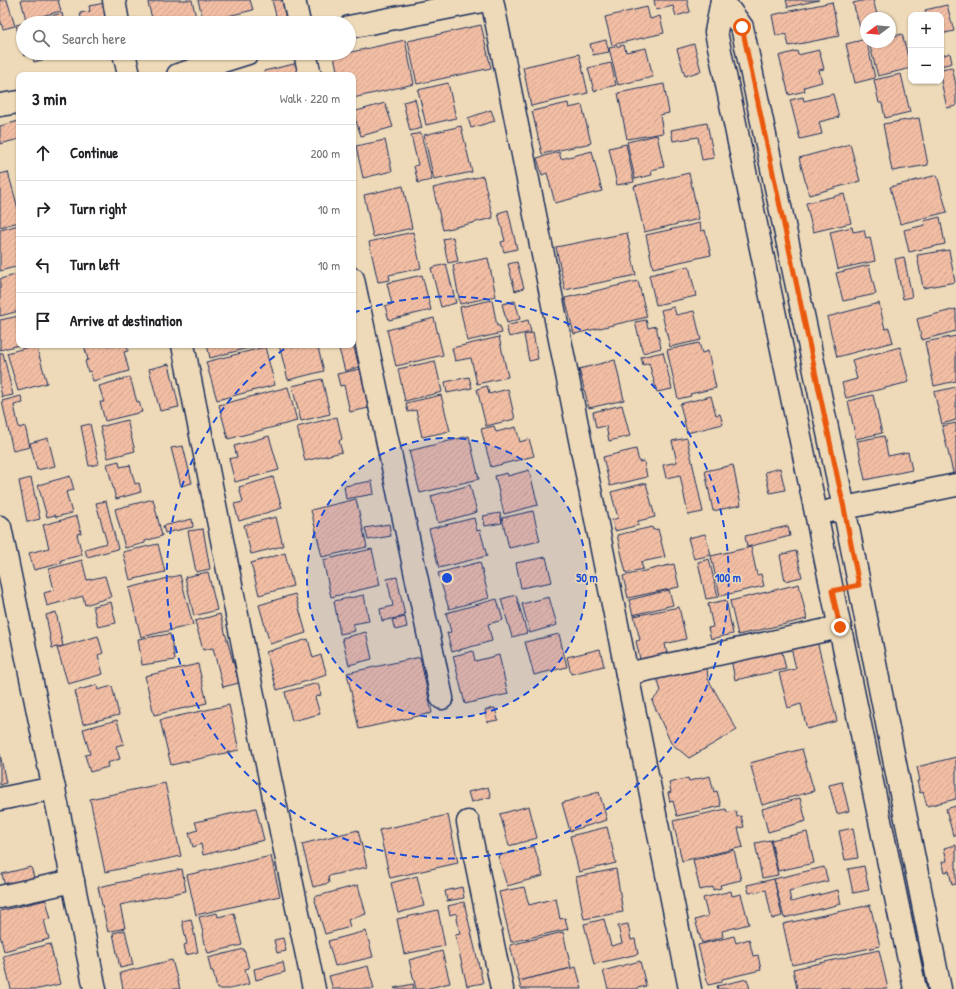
<!DOCTYPE html>
<meta charset="utf-8">
<style>
:root{--surface:#fff;--page:#f2f2f2;--text:#202124;--muted:#757577;--line:#e0e0e0}
body{margin:0;font-family:"Patrick Hand",sans-serif;background:var(--page);color:var(--text)}
.controls{position:absolute;right:12px;top:12px;display:grid;overflow:hidden;border-radius:8px;box-shadow:0 1px 3px #0004}
.controls button{width:36px;height:36px;display:grid;place-items:center;padding:0;border:0;border-bottom:1px solid var(--line);background:var(--surface);color:var(--text);font:20px sans-serif}
.compass{position:absolute;left:860px;top:12px;width:36px;height:36px;border-radius:50%;background:var(--surface);box-shadow:0 1px 3px #0004;rotate:254deg}
.stop{position:absolute;width:12px;height:12px;margin:-9px;border:3px solid #ea580c;border-radius:50%;background:#fff}
.stop.end{background:#ea580c;border-color:#fff;box-shadow:0 1px 4px #0008}
.list{margin:0;padding:0;list-style:none}
h2{display:flex;justify-content:space-between;align-items:center;height:52px;margin:0;padding:0 16px;font-size:17px}
h2 small{font-size:13px;font-weight:400;color:var(--muted)}
.list li{display:grid;grid-template-columns:26px 1fr auto;gap:12px;align-items:center;box-sizing:border-box;height:56px;padding:0 16px;border-top:1px solid var(--line)}
.list b{display:block;font-size:15px;white-space:nowrap}
.list em{font-size:13px;font-style:normal;color:var(--muted)}
.icon{flex:none;width:22px;height:22px;fill:none;stroke:currentColor;stroke-width:2;stroke-linecap:round;stroke-linejoin:round}
.map{position:relative;flex:none;width:956px;height:989px;overflow:hidden}
.search{position:absolute;background:var(--surface);box-shadow:0 1px 3px #0004;left:16px;top:16px;width:340px;height:44px;display:flex;align-items:center;gap:10px;box-sizing:border-box;padding:0 14px;border-radius:22px;color:var(--muted);font-size:15px}
.panel{position:absolute;background:var(--surface);box-shadow:0 1px 3px #0004;left:16px;top:72px;width:340px;height:276px;border-radius:8px}
.map>svg:first-child{display:block}
</style>
<div class="map">
<svg width="956" height="989" viewBox="0 0 956 989">
<defs>
<pattern id="building-hatch" width="6" height="6" patternUnits="userSpaceOnUse"><rect width="6" height="6" fill="#f2bea4"/><path d="M-1 1l2-2M0 6l6-6M5 7l2-2" fill="none" stroke="#cfa490"/></pattern>
</defs>
<rect width="100%" height="100%" fill="#eedab8"/>
<filter id="ink" filterUnits="userSpaceOnUse"><feTurbulence type="fractalNoise" baseFrequency=".025" numOctaves="2"/><feDisplacementMap in="SourceGraphic" scale="8" xChannelSelector="R" yChannelSelector="G"/><feConvolveMatrix kernelMatrix="1 2 1 2 8 2 1 2 1" color-interpolation-filters="sRGB"/></filter>
<g filter="url(#ink)">
<g fill="url(#building-hatch)" stroke="#1b2f5e">
<path d="M0,0H7L15,26L3,29L0,19Z"/>
<path d="M21,0H58L61,11L26,20Z"/>
<path d="M161,0H192L197,22L147,23L153,22L148,3Z"/>
<path d="M198,0H250L253,10L228,16L229,21L222,23H204Z"/>
<path d="M272,0H289L293,19L278,23Z"/>
<path d="M654,0H687L690,12L676,16L673,6L656,10Z"/>
<path d="M786,0H819L788,7Z"/>
<path d="M866,0H873L878,18H866V37L863,38L853,3Z"/>
<path d="M832,2L839,36L789,46L786,34L776,36L772,15Z"/>
<path d="M105,3L108,21L96,23H82L80,13L90,11L89,6Z"/>
<path d="M947,5L954,31L941,34V15H927L925,10Z"/>
<path d="M647,7L650,19L660,16L664,33L612,45L605,17Z"/>
<path d="M62,13L64,23H23V53H52L53,57L34,62L32,54L24,56L16,25Z"/>
<path d="M481,25L491,68L417,84L408,41Z"/>
<path d="M902,34L911,68L878,76L869,43L890,42V37Z"/>
<path d="M866,39L875,78L855,83L846,44Z"/>
<path d="M405,40L414,84L353,98V75H338L334,56Z"/>
<path d="M606,40L609,52L593,55L590,44Z"/>
<path d="M694,44L701,71L685,76L677,49Z"/>
<path d="M624,45L626,52L646,48L653,77L618,85L609,48Z"/>
<path d="M819,50L824,69L819,70L822,82L804,87L805,91L789,95L779,56L797,51L798,55Z"/>
<path d="M950,53L952,63L941,66V56Z"/>
<path d="M579,54L588,93L531,106L523,67Z"/>
<path d="M298,63L301,75H265L264,71Z"/>
<path d="M611,63L616,85L594,91L588,68Z"/>
<path d="M952,67L956,85V106L947,108L941,81V69Z"/>
<path d="M901,74L910,112L885,118L882,103H879L874,80Z"/>
<path d="M448,83L456,118L426,125L418,90Z"/>
<path d="M664,84L669,113L660,115L663,133L627,139L618,93Z"/>
<path d="M833,94L839,117L819,122L822,134L800,139L790,100L803,97L804,101Z"/>
<path d="M415,99L422,128L410,131L403,102Z"/>
<path d="M385,103L393,127L361,136L353,112Z"/>
<path d="M568,103L569,108L582,105L591,143L542,154L532,111Z"/>
<path d="M491,110L495,121L471,128L468,118Z"/>
<path d="M919,118L928,165L892,171L883,124Z"/>
<path d="M19,121V139L0,144V126Z"/>
<path d="M707,123L714,158L702,160L698,137L673,141L671,130Z"/>
<path d="M461,126L472,172L434,180L424,135Z"/>
<path d="M421,133L432,180L418,183L414,166L418,165L411,135Z"/>
<path d="M657,135L664,167L651,170L652,175L635,179L627,142Z"/>
<path d="M385,140L392,171L363,178L356,146Z"/>
<path d="M626,144L634,182L617,185L609,148Z"/>
<path d="M850,144L860,181L809,195L799,158Z"/>
<path d="M592,151L602,191L555,203L547,173L542,175L537,158L559,152L561,159Z"/>
<path d="M8,172L19,212V222L0,227V174Z"/>
<path d="M689,173L699,219L644,232L634,186Z"/>
<path d="M937,175L947,212L900,224L890,187Z"/>
<path d="M483,176L493,218L443,230L433,188Z"/>
<path d="M403,186L412,228L373,237L364,195Z"/>
<path d="M844,194L851,223L813,232L806,203Z"/>
<path d="M508,210L517,249L504,252L501,242L505,241L498,213Z"/>
<path d="M940,217L945,244L909,252L904,230L925,225L924,221Z"/>
<path d="M700,223L701,231L705,230L711,255L653,268L646,235Z"/>
<path d="M19,225V266L0,271V230Z"/>
<path d="M852,227L853,232L864,230L866,238L870,237L875,261L838,269L830,232Z"/>
<path d="M413,232L421,268L389,275L390,280L378,282L369,242Z"/>
<path d="M627,233L636,275L565,290L556,247Z"/>
<path d="M453,237L458,261L448,263L443,239Z"/>
<path d="M949,250L955,282L923,288L917,255Z"/>
<path d="M904,257L912,297L903,299L895,259Z"/>
<path d="M488,258L496,296L460,304L453,265Z"/>
<path d="M517,262L524,288L515,291L508,264Z"/>
<path d="M446,264L456,303L441,307L431,268Z"/>
<path d="M869,265L876,294L843,301L836,273Z"/>
<path d="M689,266L696,296L656,305L649,275Z"/>
<path d="M19,274V311L0,316V279Z"/>
<path d="M422,275L431,310L389,320L385,306L392,304L387,283Z"/>
<path d="M638,281L647,317L574,334L565,298Z"/>
<path d="M492,300L497,326H500L502,333L467,341L460,307Z"/>
<path d="M515,301L520,319L507,323L502,304Z"/>
<path d="M879,303L885,329L889,328L893,342L837,357L827,317Z"/>
<path d="M674,307L676,315L694,311L701,340L670,347L661,310Z"/>
<path d="M956,309V331L922,340L917,319Z"/>
<path d="M19,316V345L0,350V320Z"/>
<path d="M434,318L443,355L396,366L387,330Z"/>
<path d="M528,320L531,332L509,337L506,326Z"/>
<path d="M646,320L648,328L656,326L661,348L643,353L635,322Z"/>
<path d="M533,333L538,359L529,361L524,335Z"/>
<path d="M956,336V381L934,386L925,342Z"/>
<path d="M499,337L508,377L477,384L471,358L455,361L452,348Z"/>
<path d="M699,343L702,353L708,351L716,388L690,394L691,396L678,399L667,350Z"/>
<path d="M353,344L359,367L345,371L338,345H353Z"/>
<path d="M36,345L47,383L18,391L7,353Z"/>
<path d="M84,345H127L128,351L124,352L129,371L93,381L90,371L88,372L85,361L88,360Z"/>
<path d="M207,345H256V346L210,358Z"/>
<path d="M279,345H291V347L298,345H326V346L318,348L324,371L288,380Z"/>
<path d="M265,347L275,385L217,400L206,362Z"/>
<path d="M900,347L909,382L846,398L842,383L857,379L852,360Z"/>
<path d="M663,352L672,389L657,392L649,363L643,365L641,357Z"/>
<path d="M0,353H3L13,395L2,397L0,387Z"/>
<path d="M615,360L624,400L589,408L579,369Z"/>
<path d="M435,361L442,392L405,401L398,369Z"/>
<path d="M169,364L179,407L160,411L149,369Z"/>
<path d="M360,369L369,408L350,412L344,385L340,386L337,374Z"/>
<path d="M130,377L137,402L139,401L142,412L105,421L100,402H104L99,386Z"/>
<path d="M469,377L472,388L447,393L445,382Z"/>
<path d="M322,379L330,414L301,421L292,386Z"/>
<path d="M487,386L489,394L508,389L515,419L486,426L477,389Z"/>
<path d="M288,387L297,421L228,439L219,405Z"/>
<path d="M956,387V420L942,424L934,392Z"/>
<path d="M441,395L450,431L422,437L416,410L408,412L406,403Z"/>
<path d="M873,395L882,433L856,439L848,401Z"/>
<path d="M21,396L23,403L14,405L19,428L25,426L30,447L13,451L2,401Z"/>
<path d="M711,396L716,415L720,414L723,424L687,433L680,404Z"/>
<path d="M622,405L630,436L609,441L606,426L596,428L593,412Z"/>
<path d="M337,417L342,439L339,441L342,452L305,461L297,427Z"/>
<path d="M127,420L135,451L108,458L100,427Z"/>
<path d="M956,423V477H954L942,426Z"/>
<path d="M90,424L99,464L89,466L81,426Z"/>
<path d="M494,426L496,432L516,427L520,442L529,439L534,456L491,467L481,429Z"/>
<path d="M269,436L279,470L235,482L229,459L237,457L234,446Z"/>
<path d="M469,436L479,479L420,493L409,451Z"/>
<path d="M884,436L888,456L908,452L912,470L865,480L857,441Z"/>
<path d="M48,438L55,466L37,470L30,443Z"/>
<path d="M687,438L703,512L688,515L680,475L666,478L663,465L677,462L672,441Z"/>
<path d="M183,446L192,483L181,486L171,448Z"/>
<path d="M636,449L639,462L644,461L647,477L610,486L603,457Z"/>
<path d="M119,461L120,467L130,465L135,484L139,483L141,492L116,499L107,464Z"/>
<path d="M733,465L741,505L713,511L705,471Z"/>
<path d="M780,468L785,490L770,493L765,472Z"/>
<path d="M529,470L538,505L504,514L495,476L507,473L508,476Z"/>
<path d="M70,476L74,490L66,492L72,513L56,517L55,515L47,517L38,485Z"/>
<path d="M273,477L282,508L239,521L234,504L243,502L239,487Z"/>
<path d="M31,478L40,519L27,522L19,481Z"/>
<path d="M372,481L374,494L346,499L344,486Z"/>
<path d="M646,483L655,517L638,521L639,525L615,531L612,520L618,518L611,492Z"/>
<path d="M470,485L477,512L438,523L431,496Z"/>
<path d="M153,499L162,536L145,541V543L125,548L115,509Z"/>
<path d="M356,499L367,547L322,557L311,510Z"/>
<path d="M106,501L118,549L87,557L85,549L107,543L96,503Z"/>
<path d="M533,511L540,541L509,548L502,518Z"/>
<path d="M500,513L502,523L485,526L483,516Z"/>
<path d="M77,516L81,533L77,534L82,555L61,560L62,563L34,570L29,553L49,548L43,525Z"/>
<path d="M276,517L283,546L251,554L244,525Z"/>
<path d="M474,518L477,531L480,530L487,556L439,568L429,529Z"/>
<path d="M192,519L193,527L165,533L163,526Z"/>
<path d="M389,524L391,536L368,540L365,528Z"/>
<path d="M788,526L790,536L747,547L745,536Z"/>
<path d="M652,527L653,530L658,529L665,557L641,562L643,569L626,573L617,535Z"/>
<path d="M203,529L210,569L196,572L188,531Z"/>
<path d="M705,534L711,555L694,559L688,538Z"/>
<path d="M158,544L165,572L130,580L123,552Z"/>
<path d="M751,547L757,575L761,574L764,586L720,596L711,556Z"/>
<path d="M372,549L380,585L331,597L323,560Z"/>
<path d="M796,551L802,577L785,581L780,555Z"/>
<path d="M285,553L293,586L259,595L251,563Z"/>
<path d="M546,557L552,582L521,588L516,563Z"/>
<path d="M709,559L718,597L706,599L698,562Z"/>
<path d="M82,560L87,580L105,576L111,597L85,605L83,596L47,606L44,593L54,590L49,569Z"/>
<path d="M480,562L489,598L449,609L438,573Z"/>
<path d="M674,564L679,587L628,598L623,576Z"/>
<path d="M208,572L217,610L194,616L185,577Z"/>
<path d="M180,575L193,625L141,637L129,588Z"/>
<path d="M397,577L405,616L382,621L380,609L393,606L387,579Z"/>
<path d="M799,584L807,619L738,635L730,601Z"/>
<path d="M669,590L673,605L633,615L629,600Z"/>
<path d="M295,594L306,633L270,644L259,605Z"/>
<path d="M364,595L369,621L353,624L355,631L340,634L334,601Z"/>
<path d="M516,595L527,633L512,637L501,599Z"/>
<path d="M549,597L557,625L530,633L522,604Z"/>
<path d="M497,599L503,620L488,624L492,641L452,652L447,633L451,632L446,613Z"/>
<path d="M726,600L733,634L711,639L708,628L713,627L708,604Z"/>
<path d="M111,602L116,623L98,627L93,606Z"/>
<path d="M679,607L686,639L665,644L667,654L640,659L636,641L640,640L634,616Z"/>
<path d="M56,612L63,646L52,648L46,615Z"/>
<path d="M220,614L239,683L223,687L213,648L203,650L195,621Z"/>
<path d="M405,617L407,627L395,630L392,620Z"/>
<path d="M366,632L372,659L349,665L342,638Z"/>
<path d="M170,634L175,660L142,665L138,639Z"/>
<path d="M559,634L567,667L534,675L525,642Z"/>
<path d="M98,636L103,653L98,655L103,674L68,684L57,648Z"/>
<path d="M308,639L313,658L321,655L327,675L277,690L266,652Z"/>
<path d="M817,641L837,721L807,729L801,704L788,708L779,673L796,669L791,647Z"/>
<path d="M781,648L786,669L735,680L731,659Z"/>
<path d="M600,649L604,666L571,674L567,657Z"/>
<path d="M473,651L475,661L499,655L508,694L465,704L453,656Z"/>
<path d="M420,657L432,713L359,729L347,673Z"/>
<path d="M198,664L207,703L154,715L145,676Z"/>
<path d="M707,667L708,679L737,730L689,758L671,743L652,701L661,691L656,675Z"/>
<path d="M318,683L321,695L315,697L320,714L292,721L285,692Z"/>
<path d="M97,685L98,690L112,686L119,715L83,724L75,691Z"/>
<path d="M229,705L239,750L171,765L160,720Z"/>
<path d="M495,708L498,720L487,722L485,710Z"/>
<path d="M117,720L124,744L116,746L120,759L107,763L108,767L90,772L85,755L90,754L83,729Z"/>
<path d="M802,749L814,791L762,805L750,763Z"/>
<path d="M0,754L6,783L0,785Z"/>
<path d="M956,757V799L927,806L923,792L920,793L917,781H920L917,767Z"/>
<path d="M710,776L714,792L717,791L721,806L677,816L673,801L670,802L668,793L671,792L669,783L688,778L689,781Z"/>
<path d="M842,782L849,811L837,814L829,785Z"/>
<path d="M165,783L181,856L105,872L90,799Z"/>
<path d="M488,787L491,797L471,802L468,792Z"/>
<path d="M599,792L607,820L570,831L562,803Z"/>
<path d="M800,798L806,821L768,832L762,809Z"/>
<path d="M529,806L537,838L509,846L500,814Z"/>
<path d="M956,806V835H953L946,809Z"/>
<path d="M256,808L264,840L203,855L201,844L193,847L189,833L198,830L195,822Z"/>
<path d="M726,809L727,812L736,811L737,817L741,816L744,827L738,828L743,847L682,861L673,821Z"/>
<path d="M448,815L458,863L390,878L379,830Z"/>
<path d="M607,827L616,863L579,872L570,836Z"/>
<path d="M853,828L858,858L845,860L839,831Z"/>
<path d="M358,830L367,867L328,876L329,883L313,887L302,844Z"/>
<path d="M807,832L814,863L778,871L771,840Z"/>
<path d="M770,840L778,875L762,878L755,843Z"/>
<path d="M956,845V884L952,885L949,871L945,872L942,862L947,861L944,848Z"/>
<path d="M534,846L543,876L507,886L498,856Z"/>
<path d="M734,850L741,880L720,885L721,888L713,890V887L700,890L693,860Z"/>
<path d="M271,856L280,896L196,915L187,875Z"/>
<path d="M864,866L869,890L853,893L848,869Z"/>
<path d="M31,867L36,884L6,891L2,874Z"/>
<path d="M824,867L828,881L789,891L791,902L838,890L841,904L784,918L774,879Z"/>
<path d="M182,869L186,891L120,905L125,928L108,932L98,887Z"/>
<path d="M616,869L623,912L584,919L576,877Z"/>
<path d="M417,876L424,906L398,913L391,883Z"/>
<path d="M774,879L782,916L772,919L766,890L749,893L747,885Z"/>
<path d="M358,885L366,914L348,920L350,927L325,934L314,897Z"/>
<path d="M462,887L464,898L447,901L445,891Z"/>
<path d="M524,887L529,905L556,898L560,919L565,918L568,929L511,942L499,892Z"/>
<path d="M731,891L732,896L741,894L749,924L722,931L723,937L702,943L695,920L708,916L703,898Z"/>
<path d="M46,900L51,919L44,920L49,939L4,951L0,935V911Z"/>
<path d="M464,902L483,983L467,986L455,935L460,934L456,913L450,915L448,906Z"/>
<path d="M870,905L880,946L792,965L783,924Z"/>
<path d="M438,910L445,946L404,954L397,919Z"/>
<path d="M217,913L218,917L234,913L242,945L208,953L205,944H204L202,934L203,933L199,917Z"/>
<path d="M191,919L198,952L186,955L184,945L187,944L182,921Z"/>
<path d="M604,919L611,946L622,943L618,926L628,924L631,940L635,939L638,954L594,964L584,924Z"/>
<path d="M125,930L133,965L120,968L113,933Z"/>
<path d="M366,931L373,957L335,966L328,941Z"/>
<path d="M563,932L571,968L519,981L510,945Z"/>
<path d="M734,936L736,943L749,939L753,956L758,955L761,970L722,979V982L708,985L698,945Z"/>
<path d="M283,938L286,951L277,953L274,940Z"/>
<path d="M50,944L60,984L39,989H11L3,956Z"/>
<path d="M244,949L249,968L245,969L249,984L230,989H217L213,971H211L208,958Z"/>
<path d="M879,950L888,989H797L793,969Z"/>
<path d="M442,951L450,983L425,989H416L409,960Z"/>
<path d="M172,960L180,989H123L120,973Z"/>
<path d="M640,961L646,986L634,989H608L603,971Z"/>
<path d="M283,962L285,972L256,980L254,969Z"/>
<path d="M368,966L374,989H333L329,976Z"/>
<path d="M576,967L582,989H521L519,981Z"/>
<path d="M747,979L750,989H718L717,986Z"/>
<path d="M413,984L414,989H395L394,988Z"/>
</g>
<g fill="none" stroke-linecap="round" stroke-linejoin="round">
<g stroke="#1b2f5e" stroke-width="25">
<g id="minor">
<path d="M114,0L118,23"/>
<path d="M294,0L299,23"/>
<path d="M492,0L690,989"/>
<path d="M722,0L742,27L844,508L940,989"/>
<path d="M722,0L716,32L915,989"/>
<path d="M349,27L487,0"/>
<path d="M124,53L129,75"/>
<path d="M305,53L310,75"/>
<path d="M178,75L248,53"/>
<path d="M0,105L19,102"/>
<path d="M353,279L442,698"/>
<path d="M183,345L263,745L314,989"/>
<path d="M830,511L956,485"/>
<path d="M0,527L95,989"/>
<path d="M627,674L840,627"/>
<path d="M0,799L54,788"/>
<path d="M468,822L502,989"/>
<path d="M0,897L73,881"/>
</g>
</g>
<use href="#minor" stroke="#eedab8" stroke-width="22"/>
</g>
</g>
<g fill="none" stroke-linecap="round" stroke-linejoin="round" filter="url(#ink)">
<path stroke="#ea580c" stroke-width="5" d="M742,27L844,508L859,585L832,591L840,627"/>
</g>
<circle cx="447" cy="578" r="140" fill="#1d4ed8" fill-opacity=".12"/>
<g fill="none" stroke="#1d4ed8" stroke-width="2" stroke-dasharray="7 5">
<circle cx="447" cy="578" r="140"/>
<path d="M353 313A281 281 0 1 1 290 345"/>
</g>
<circle cx="447" cy="578" r="6" fill="#1d4ed8" stroke="#eedab8" stroke-width="2"/>
<g font-size="12" text-anchor="middle" font-weight="bold" fill="#1d4ed8" stroke="#eedab8" stroke-width="3" stroke-linejoin="round" paint-order="stroke">
<text x="587" y="582">50 m</text>
<text x="728" y="582">100 m</text>
</g>
</svg>
<div class="controls">
<button>+</button>
<button>−</button>
</div>
<svg class="compass" viewBox="-18 -18 36 36"><path d="M0-13l5 13h-10z" fill="#e53935"/><path d="M0 13l5-13h-10z" fill="#757577"/></svg>
<div class="stop" style="left:742px;top:27px"></div>
<div class="stop end" style="left:840px;top:627px"></div>
<div class="search"><svg class="icon" aria-label="search" viewBox="0 0 24 24"><circle cx="10" cy="10" r="6"/><path d="M15 15l6 6"/></svg>Search here</div>
<section class="panel">
<h2>3 min<small>Walk · 220 m</small></h2>
<ul class="list">
<li><svg class="icon" aria-label="ahead" viewBox="0 0 24 24"><path d="M12 20V5M6 11l6-6 6 6"/></svg><div><b>Continue</b></div><em>200 m</em></li>
<li><svg class="icon" aria-label="right" viewBox="0 0 24 24"><path d="M7 20v-9h11M14 6l5 5-5 5"/></svg><div><b>Turn right</b></div><em>10 m</em></li>
<li><svg class="icon" aria-label="left" viewBox="0 0 24 24"><path d="M17 20v-9H6M10 6l-5 5 5 5"/></svg><div><b>Turn left</b></div><em>10 m</em></li>
<li><svg class="icon" aria-label="arrive" viewBox="0 0 24 24"><path d="M6 21V4h12l-3 4 3 4H6"/></svg><div><b>Arrive at destination</b></div></li>
</ul>
</section>
</div>
